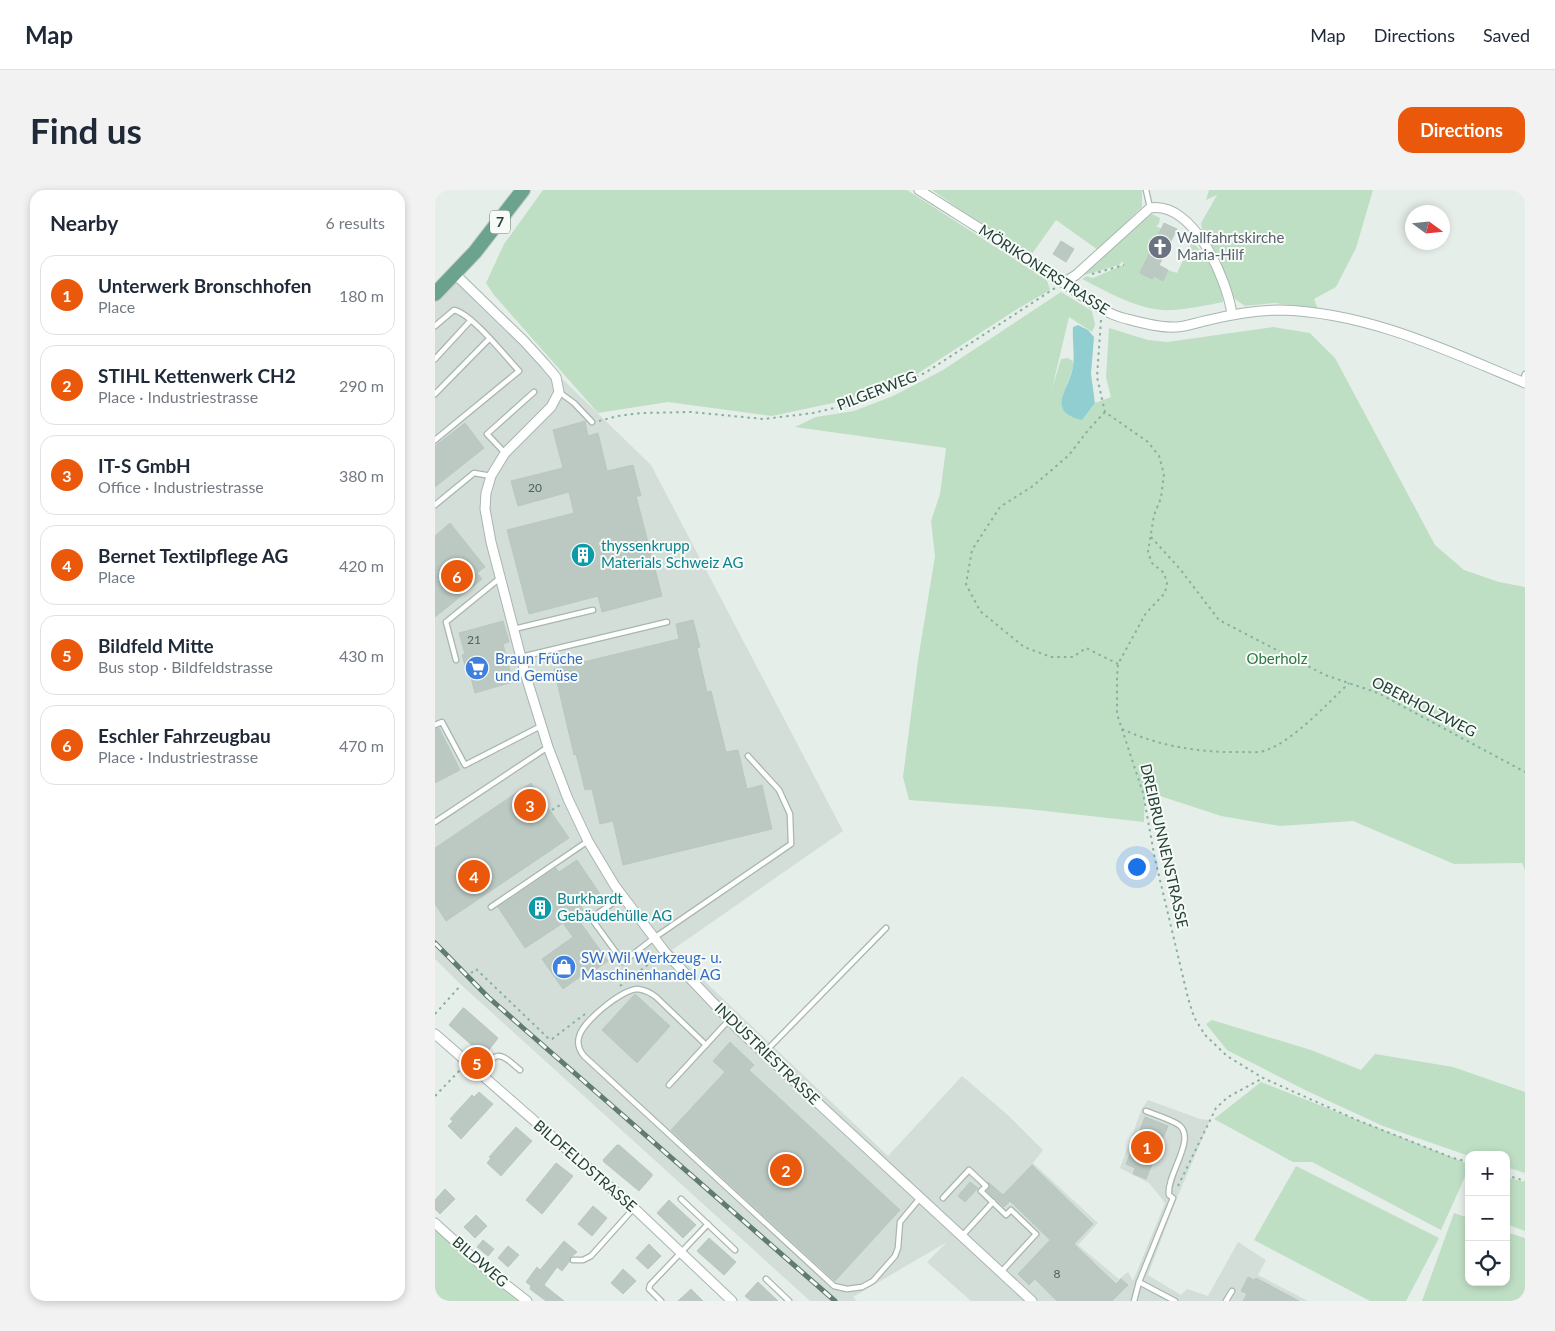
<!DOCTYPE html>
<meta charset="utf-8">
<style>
:root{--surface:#fff;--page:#f2f2f3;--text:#1f2937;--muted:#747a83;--line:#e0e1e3;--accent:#ea580c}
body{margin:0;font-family:Lato,sans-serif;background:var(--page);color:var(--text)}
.controls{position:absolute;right:15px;bottom:15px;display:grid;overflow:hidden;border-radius:10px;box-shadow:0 2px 8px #0003}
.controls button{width:45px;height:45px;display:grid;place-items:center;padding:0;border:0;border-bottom:1px solid var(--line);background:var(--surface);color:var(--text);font:25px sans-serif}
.compass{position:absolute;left:970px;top:15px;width:45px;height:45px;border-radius:50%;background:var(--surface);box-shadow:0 2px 8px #0003;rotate:105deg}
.you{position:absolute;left:701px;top:676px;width:18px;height:18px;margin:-12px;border:4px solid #fff;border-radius:50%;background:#1a73e8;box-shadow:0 0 0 8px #1a73e833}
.badge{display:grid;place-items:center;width:32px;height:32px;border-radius:50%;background:var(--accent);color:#fff;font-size:16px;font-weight:700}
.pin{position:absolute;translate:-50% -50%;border:2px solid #fff;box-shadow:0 1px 5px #0006}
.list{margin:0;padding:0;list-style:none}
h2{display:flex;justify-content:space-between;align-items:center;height:65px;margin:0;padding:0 20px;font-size:21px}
h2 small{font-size:16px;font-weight:400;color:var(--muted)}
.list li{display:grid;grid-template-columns:32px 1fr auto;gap:15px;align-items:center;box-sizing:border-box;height:80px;margin:0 10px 10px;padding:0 10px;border:1px solid var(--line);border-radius:15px}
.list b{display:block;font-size:19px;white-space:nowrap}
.list p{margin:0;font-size:16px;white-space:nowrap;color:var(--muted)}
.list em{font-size:16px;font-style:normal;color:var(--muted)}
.icon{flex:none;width:28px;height:28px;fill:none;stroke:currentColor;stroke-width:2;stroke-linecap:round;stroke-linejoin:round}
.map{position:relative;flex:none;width:1090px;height:1111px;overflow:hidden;border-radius:15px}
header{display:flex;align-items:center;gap:30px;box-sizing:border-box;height:70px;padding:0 25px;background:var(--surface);border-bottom:1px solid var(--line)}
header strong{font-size:24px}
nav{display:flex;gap:28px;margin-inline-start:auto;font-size:18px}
.intro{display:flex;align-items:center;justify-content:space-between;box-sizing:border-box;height:120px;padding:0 30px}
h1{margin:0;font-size:35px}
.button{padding:12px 22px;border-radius:15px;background:var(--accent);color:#fff;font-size:18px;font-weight:700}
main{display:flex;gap:30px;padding:0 30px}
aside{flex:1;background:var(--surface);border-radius:15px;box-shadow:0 2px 8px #0003}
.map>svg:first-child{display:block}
</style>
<header>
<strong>Map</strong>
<nav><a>Map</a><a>Directions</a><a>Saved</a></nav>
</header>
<div class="intro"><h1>Find us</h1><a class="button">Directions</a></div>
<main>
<aside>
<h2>Nearby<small>6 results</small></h2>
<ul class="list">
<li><span class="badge">1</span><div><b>Unterwerk Bronschhofen</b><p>Place</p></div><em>180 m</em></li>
<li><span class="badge">2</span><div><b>STIHL Kettenwerk CH2</b><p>Place · Industriestrasse</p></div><em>290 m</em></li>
<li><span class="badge">3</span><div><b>IT-S GmbH</b><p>Office · Industriestrasse</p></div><em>380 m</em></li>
<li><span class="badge">4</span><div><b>Bernet Textilpflege AG</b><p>Place</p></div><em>420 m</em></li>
<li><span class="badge">5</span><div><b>Bildfeld Mitte</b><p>Bus stop · Bildfeldstrasse</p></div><em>430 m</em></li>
<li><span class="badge">6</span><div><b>Eschler Fahrzeugbau</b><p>Place · Industriestrasse</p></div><em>470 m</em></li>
</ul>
</aside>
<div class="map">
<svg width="1090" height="1111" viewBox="0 0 1090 1111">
<rect width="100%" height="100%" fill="#e6eee9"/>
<path fill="#d4ded8" d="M14,79L216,275L408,641L237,760L453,966L527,886L574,926L608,960L598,973L663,1033L643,1055L684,1089L693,1082L698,1091L730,1013L714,993L685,978L707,918L713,910L765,929L775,930L740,1013L713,1085L746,1105L752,1099L773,1106L803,1052L831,1070L823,1085L873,1111H536L492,1072L512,1052L418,1107L422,1111H375L23,792L0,769V94Z"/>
<g fill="#bfdfc4">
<path d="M108,0H472L612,90L615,100L579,121L482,184L412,210L337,226L233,212L163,223L59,105L51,93L69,54Z"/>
<path d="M497,0H707V17L663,60L621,30L594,68Z"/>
<path d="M774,0H938L921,58L901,97L879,109L883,119L840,113L810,116L800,109L796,103L782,67L768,48L766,33L782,5L771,10Z"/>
<path d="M717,24L725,28L724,34L721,36L727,39L706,83L717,89L719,86L728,91L733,80L742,83L757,52C772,65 787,92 788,112C772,115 755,119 738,120C706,122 675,103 647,89L652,86L658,88L688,75V71L684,75L646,86L704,32Z"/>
<path d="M626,102L657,121L660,135L657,142L634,127L617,199L626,169L633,168L638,171V178L628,205L647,230L660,213L676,207L671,187L674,138L713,150L732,152L838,137L875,143L900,168L1000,355L1029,380L1064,392L1090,397V680L1087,673L1019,674L918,631L845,636L786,626L710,601L709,632L592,619L474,610L468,587L483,470L500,366L496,331L505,304L511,258L360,237L381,227L419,221L458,206L508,180Z"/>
<path d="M777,830L876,860L926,880L940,864L1018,877L1090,902V983L1071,977V965H1034V966L948,936L870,900L792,860L771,834Z"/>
<path d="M826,892L1034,974V978L1006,1040L877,972H858L779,929Z"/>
<path d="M861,976L1004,1048L971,1111H935L819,1050Z"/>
<path d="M1071,987L1090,992V1041L1071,1034Z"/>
<path d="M1019,1023L1034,1028V1092H1071V1042L1090,1048V1111H987Z"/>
<path d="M0,1037L87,1111H0Z"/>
</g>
<path fill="#90ced1" d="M643,135L653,140L659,147L656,184L660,213L647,230C610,221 634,200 638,177C640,164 637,150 638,137Z"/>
<g fill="#bbc9c2" stroke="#b8c8c0">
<path d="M729,33L742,39L724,75L733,80L728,91L719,86L717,89L705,83Z"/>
<path d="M626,51L639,59L631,72L618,64Z"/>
<path d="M150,231L153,246L163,243L172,281L198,275L206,306H201L227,406L167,422L163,406L94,424L72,340L139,323L134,302L83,316L76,291L128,278L118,240Z"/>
<path d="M30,233L49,258L0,297V256Z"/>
<path d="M15,333L50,377L42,383L47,389L0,427V346Z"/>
<path d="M258,430L265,457L262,458L272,502L276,501L291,562L303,560L312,599L327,595L337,639L188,675L178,631L165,634L157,599L150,600L141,564L139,565L119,479L244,449L241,434Z"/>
<path d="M68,431L74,452L68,454L78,492L40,503L35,484L33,485L27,465L30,464L24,443Z"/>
<path d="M4,538L25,580L0,593V539Z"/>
<path d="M96,593L134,648L11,731L0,714V658Z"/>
<path d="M142,670L165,704L146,716L148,720L140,725L173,771L157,782L156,779L128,799L107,769L138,747L128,733L90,758L63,717L121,678L124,682Z"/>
<path d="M200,804L235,836L202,873L167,840Z"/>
<path d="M28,818H29L63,848L50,865H48L14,835Z"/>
<path d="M295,852L319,875L314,880L465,1020L400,1091L236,940L290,882L278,871Z"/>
<path d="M44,902L58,914L26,949L13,936L18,931L15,929L37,905L39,907Z"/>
<path d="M710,927L733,936L711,989L698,984L700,978L691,974Z"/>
<path d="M81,937L97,951L66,986L52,973L56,968L54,967Z"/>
<path d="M182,955H184L217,984V986L204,1001L169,972L168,970Z"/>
<path d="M121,973L138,986L107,1024L91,1010Z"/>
<path d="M597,975L658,1034L639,1054L681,1094L686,1089L693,1095L677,1111H622L600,1089L594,1095L583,1084L615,1050L575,1011L569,1017L552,1001L555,997L553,992L568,1005Z"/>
<path d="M535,992L543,998L530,1012L523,1006Z"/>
<path d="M10,999L20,1009L5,1024L0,1019V1010Z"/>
<path d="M234,1010L261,1035L248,1048L222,1023Z"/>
<path d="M158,1016L172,1028L157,1046L143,1034Z"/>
<path d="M41,1025L52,1036L40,1048L29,1037Z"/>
<path d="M274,1048L301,1072L289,1085L262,1061Z"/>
<path d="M48,1050L59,1059L53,1066L42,1057Z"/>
<path d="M129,1051L142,1062L135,1068L134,1072L127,1081L122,1077L109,1095L129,1111H111L95,1099L96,1096L91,1092L102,1077L105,1080Z"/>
<path d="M214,1054L226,1066L213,1079L201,1068Z"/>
<path d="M73,1056L84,1065L73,1077L63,1068Z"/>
<path d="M188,1079L201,1091L188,1104L176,1093Z"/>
<path d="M813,1087L819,1090L821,1088L864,1111H808L812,1104L806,1101Z"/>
<path d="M323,1092L343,1111H316L310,1106Z"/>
<path d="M256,1099L268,1111H243Z"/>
</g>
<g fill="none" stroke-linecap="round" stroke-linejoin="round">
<g stroke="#a8b6b0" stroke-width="7">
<g id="lane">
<path d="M711,0L715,18"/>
<path d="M0,136L19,120C37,124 70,166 84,181L0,250"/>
<path d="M0,169L36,130"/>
<path d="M1088,192L1090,184"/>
<path d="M124,202L139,213L157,232"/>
<path d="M0,204L54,149"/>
<path d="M70,263L52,244L99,202"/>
<path d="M0,315L39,283L56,286"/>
<path d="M79,439L158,420"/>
<path d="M86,467L232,432"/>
<path d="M21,470L11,432L65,388"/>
<path d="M0,535L7,532L30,575L106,536"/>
<path d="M0,632L113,557"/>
<path d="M188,706L156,728L188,772L219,748L356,654L355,624L344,600L313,566"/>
<path d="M56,717L153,651"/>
<path d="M271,855L221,807C216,803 209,800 203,799C187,799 147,832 144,847C142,854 144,860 149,866L399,1096L412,1099L427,1097L438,1091L460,1066L463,1058L465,1032L485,1008"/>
<path d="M329,863L451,738"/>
<path d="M44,882C63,861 63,861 85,880"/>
<path d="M234,895L294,830"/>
<path d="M508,1008L534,980L551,996L546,1001L571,1025L576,1020L601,1044L566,1082"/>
<path d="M246,1009L300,1060"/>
<path d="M527,1046L558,1012"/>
<path d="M138,1070H148L156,1066L199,1018"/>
<path d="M331,1089L354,1111"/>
<path d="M704,1092L740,1111"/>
<path d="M226,1111L214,1099L215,1095L273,1034"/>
<path d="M699,1111L704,1092L738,1008L734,1005C731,985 762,949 744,935C735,929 721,925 711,921"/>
<path d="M791,1111L797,1101"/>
</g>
</g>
<g stroke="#a8b6b0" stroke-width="11">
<g id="street">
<path d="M484,0C531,30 578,59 624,90C647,104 665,123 692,129C707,133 725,138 741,137C751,137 763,132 774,130C798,124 820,120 845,120C932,122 1011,160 1090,193"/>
<path d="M20,84L89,151L110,174L121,187L124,202L116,217L70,263L56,286L51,303L50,319L56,352L90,483L113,557L133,609L153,651L180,696L230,762L305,841L597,1111"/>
<path d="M626,91L633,90L641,85L715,18C759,11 792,90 797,124"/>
<path d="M0,844L199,1018L297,1111"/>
<path d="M0,1033L46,1075L92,1111"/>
</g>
</g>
<g stroke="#c2cac7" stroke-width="16">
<path id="primary" d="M0,104L40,62L88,0"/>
</g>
<g stroke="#87b19f" stroke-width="2" stroke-dasharray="2.5 4" stroke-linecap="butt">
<path d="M657,84L689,75"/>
<path d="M666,130L662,187L670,222L713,252L724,266L729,284L726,308L719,325L713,362L717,373L729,383L732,393L730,403L711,423L683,474L682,487V524L708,603L720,669L753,808L759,827L770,845L792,866L828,888L922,930L1018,968L1034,972"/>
<path d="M670,222L654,239L634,265L598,296L565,317L537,360L531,394L545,421L589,457L616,467H638L651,458L683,474"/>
<path d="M164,231L183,226L206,223L256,222L329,229L378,223L416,214L490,183L620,98"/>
<path d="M716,347L745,379L784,430L890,485L943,503L1090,582"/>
<path d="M687,539C726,557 767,563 809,562C816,562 826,563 832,560C860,549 892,514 914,493"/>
<path d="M117,620L125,615"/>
<path d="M36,783L41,779L114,849H117L150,824"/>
<path d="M185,796L223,767"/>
<path d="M0,824L26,795"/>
<path d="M0,906L26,879"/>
<path d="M1071,985L1090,991"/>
<path d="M743,996L781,918L793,907L828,888"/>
</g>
<use href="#lane" stroke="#fff" stroke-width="4.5"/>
<use href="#street" stroke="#fff" stroke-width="9"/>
<use href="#primary" stroke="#6ba38e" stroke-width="14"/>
<g stroke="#607b71" stroke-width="5">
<path id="rail" d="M0,753L53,807L87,837L400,1111"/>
</g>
<use href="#rail" stroke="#f6fbf8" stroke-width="3" stroke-dasharray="9" stroke-linecap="butt"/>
</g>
<defs>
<g id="church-disc" transform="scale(1.25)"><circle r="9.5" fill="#6b7280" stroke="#f6fbf8"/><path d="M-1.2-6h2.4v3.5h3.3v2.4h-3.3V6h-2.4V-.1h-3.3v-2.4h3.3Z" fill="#fff"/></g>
<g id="building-disc" transform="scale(1.25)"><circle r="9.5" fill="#0f9aa8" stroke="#f6fbf8"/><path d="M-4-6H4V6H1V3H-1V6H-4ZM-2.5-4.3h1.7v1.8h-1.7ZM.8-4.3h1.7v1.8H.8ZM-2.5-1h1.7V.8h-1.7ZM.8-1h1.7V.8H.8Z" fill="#fff"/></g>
<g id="supermarket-disc" transform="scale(1.25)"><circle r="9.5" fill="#3f7fe0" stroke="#f6fbf8"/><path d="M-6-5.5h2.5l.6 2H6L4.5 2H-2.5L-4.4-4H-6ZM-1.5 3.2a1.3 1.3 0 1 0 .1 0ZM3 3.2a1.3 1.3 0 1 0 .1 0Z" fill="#fff"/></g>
<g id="shop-disc" transform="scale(1.25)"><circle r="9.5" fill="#3f7fe0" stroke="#f6fbf8"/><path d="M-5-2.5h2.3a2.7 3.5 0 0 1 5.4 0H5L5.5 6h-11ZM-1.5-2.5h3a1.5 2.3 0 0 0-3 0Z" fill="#fff"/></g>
</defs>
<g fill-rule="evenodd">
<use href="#church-disc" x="725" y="57"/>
<use href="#building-disc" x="148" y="365"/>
<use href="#supermarket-disc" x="42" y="478"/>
<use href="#building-disc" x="105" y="718"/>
<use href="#shop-disc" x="129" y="777"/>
</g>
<g text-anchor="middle" stroke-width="4" stroke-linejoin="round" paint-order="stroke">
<g font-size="12" fill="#4a6259">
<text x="100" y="302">20</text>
<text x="39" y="454">21</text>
<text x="622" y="1088">8</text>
</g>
<rect fill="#f6fbf8" stroke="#647870" stroke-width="1" x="55" y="20.5" width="20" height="23" rx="4"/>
<g font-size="14" font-weight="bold" fill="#254036">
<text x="65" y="37">7</text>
</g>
<g font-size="15" fill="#5b616d" stroke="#f6fbf8" text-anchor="start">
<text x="742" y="53">Wallfahrtskirche<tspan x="742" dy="17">Maria-Hilf</tspan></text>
</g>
<g font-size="15" fill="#254036" stroke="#f6fbf8">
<text transform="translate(609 80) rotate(33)" y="5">MÖRIKONERSTRASSE</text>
<text transform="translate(442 201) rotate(-21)" y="5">PILGERWEG</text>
<text transform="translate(989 517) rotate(27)" y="5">OBERHOLZWEG</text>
<text transform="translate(729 656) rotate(77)" y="5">DREIBRUNNENSTRASSE</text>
<text transform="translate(332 864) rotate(44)" y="5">INDUSTRIESTRASSE</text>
<text transform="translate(150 976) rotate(41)" y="5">BILDFELDSTRASSE</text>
<text transform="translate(45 1072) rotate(41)" y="5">BILDWEG</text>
</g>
<g font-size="15" fill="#0d838f" stroke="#f6fbf8" text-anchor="start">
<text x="166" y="361">thyssenkrupp<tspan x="166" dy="17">Materials Schweiz AG</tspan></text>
<text x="122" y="714">Burkhardt<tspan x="122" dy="17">Gebäudehülle AG</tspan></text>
</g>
<g font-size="15" fill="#366cbe" stroke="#f6fbf8" text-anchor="start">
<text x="60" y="474">Braun Früche<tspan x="60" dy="17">und Gemüse</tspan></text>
<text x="146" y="773">SW Wil Werkzeug- u.<tspan x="146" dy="17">Maschinenhandel AG</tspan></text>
</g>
<g font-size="15" fill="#2f7743" stroke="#f6fbf8">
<text x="842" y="474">Oberholz</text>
</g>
</g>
</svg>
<div class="controls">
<button>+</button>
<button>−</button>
<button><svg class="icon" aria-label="locate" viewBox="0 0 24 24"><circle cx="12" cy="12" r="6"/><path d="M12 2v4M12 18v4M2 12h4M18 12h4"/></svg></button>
</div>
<svg class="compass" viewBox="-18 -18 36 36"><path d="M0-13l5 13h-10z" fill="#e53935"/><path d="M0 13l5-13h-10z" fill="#747a83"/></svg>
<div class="you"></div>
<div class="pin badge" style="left:712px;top:957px">1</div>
<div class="pin badge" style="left:351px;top:980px">2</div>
<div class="pin badge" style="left:95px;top:615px">3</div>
<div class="pin badge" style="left:39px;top:686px">4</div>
<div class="pin badge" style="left:42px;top:873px">5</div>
<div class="pin badge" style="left:22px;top:386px">6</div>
</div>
</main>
